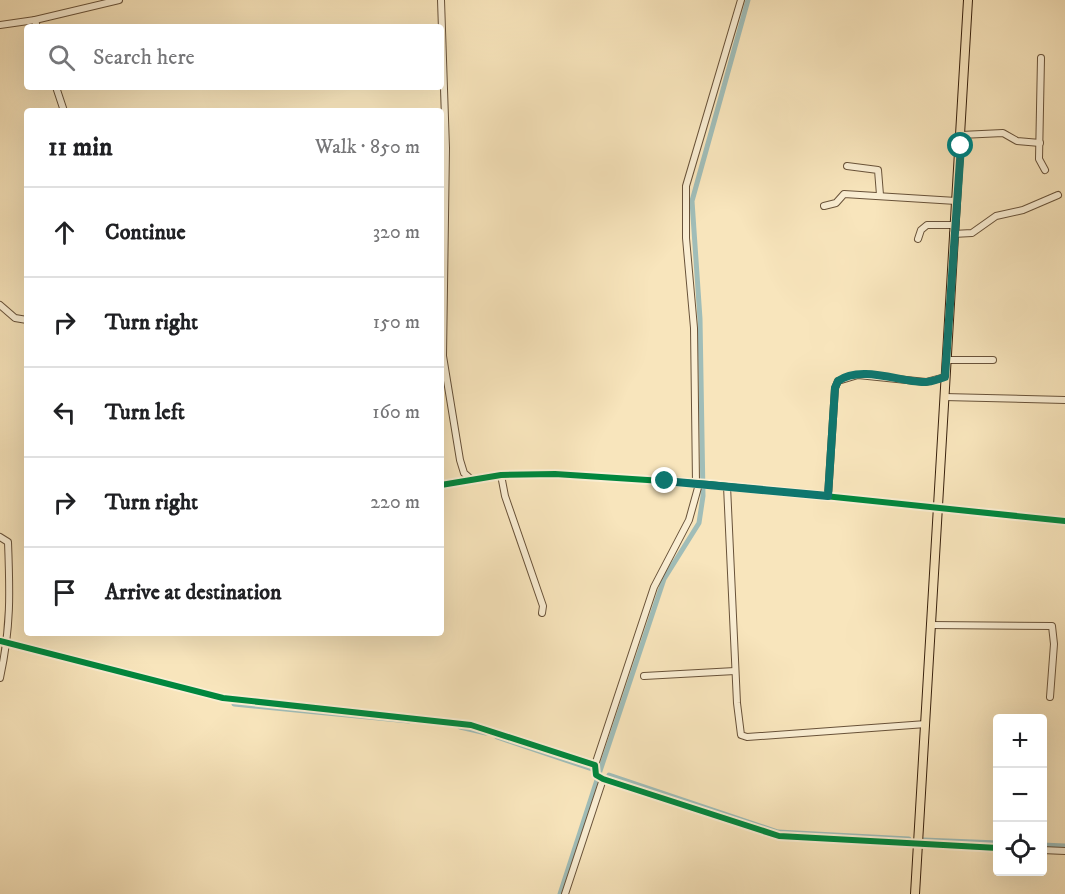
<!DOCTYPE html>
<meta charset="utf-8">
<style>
:root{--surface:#fff;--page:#f2f2f2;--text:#202124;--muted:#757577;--line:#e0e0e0}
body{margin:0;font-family:"IM FELL DW Pica",serif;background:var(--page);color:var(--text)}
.controls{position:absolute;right:18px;bottom:18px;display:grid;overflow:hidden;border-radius:6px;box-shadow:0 6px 24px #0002}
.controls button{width:54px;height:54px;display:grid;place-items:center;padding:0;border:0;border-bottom:2px solid var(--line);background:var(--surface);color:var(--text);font:30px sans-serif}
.stop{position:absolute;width:18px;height:18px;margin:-14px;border:4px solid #0f766e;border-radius:50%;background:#fff}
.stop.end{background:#0f766e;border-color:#fff;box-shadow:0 2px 6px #0008}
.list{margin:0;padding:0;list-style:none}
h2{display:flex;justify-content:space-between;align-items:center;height:78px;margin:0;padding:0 24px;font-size:26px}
h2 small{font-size:20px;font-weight:400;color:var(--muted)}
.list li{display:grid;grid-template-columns:39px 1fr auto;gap:18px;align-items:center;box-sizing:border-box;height:90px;padding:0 24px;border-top:2px solid var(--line)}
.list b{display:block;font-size:22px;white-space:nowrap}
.list em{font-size:20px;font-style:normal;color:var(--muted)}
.icon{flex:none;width:33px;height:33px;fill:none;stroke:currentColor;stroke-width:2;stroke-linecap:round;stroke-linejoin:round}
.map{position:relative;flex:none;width:1065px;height:894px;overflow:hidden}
.search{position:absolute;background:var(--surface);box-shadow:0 6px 24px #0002;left:24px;top:24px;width:420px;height:66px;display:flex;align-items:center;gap:15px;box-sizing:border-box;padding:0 21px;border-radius:6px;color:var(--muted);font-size:22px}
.panel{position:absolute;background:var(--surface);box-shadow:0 6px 24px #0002;left:24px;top:108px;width:420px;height:528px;border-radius:6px}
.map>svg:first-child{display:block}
</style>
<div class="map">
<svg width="1065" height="894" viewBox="0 0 1065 894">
<rect width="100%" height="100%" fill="#f8e5bc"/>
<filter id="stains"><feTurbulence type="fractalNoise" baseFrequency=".00333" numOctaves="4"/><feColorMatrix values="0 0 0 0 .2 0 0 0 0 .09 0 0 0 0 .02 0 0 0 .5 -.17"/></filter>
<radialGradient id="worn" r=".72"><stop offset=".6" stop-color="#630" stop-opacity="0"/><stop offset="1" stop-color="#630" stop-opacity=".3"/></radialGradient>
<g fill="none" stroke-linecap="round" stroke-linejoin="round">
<g stroke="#a0bdb8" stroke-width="5">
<path d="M234,704L409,721"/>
<path d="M460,727L486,733"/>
<path d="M497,737L592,769"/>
<path d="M599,774L664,579L699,523L703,496L700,319L692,201L748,0"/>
<path d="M609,775L778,832L909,839"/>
<path d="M923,840L998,843"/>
<path d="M1042,845L1065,846"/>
<path d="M560,894L597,780"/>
</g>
<g stroke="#685239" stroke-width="8">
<g id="minor">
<path d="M441,0L446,148L443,356L460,460L464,473L472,480"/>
<path d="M35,20L119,0"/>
<path d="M0,25L35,20L37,27"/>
<path d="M1041,58L1039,159L1045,170"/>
<path d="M56,87L64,111"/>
<path d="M961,135L1003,133L1017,141L1040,143"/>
<path d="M847,166L878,170L880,195"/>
<path d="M824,206L836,203L844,194L956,201"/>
<path d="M953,234L972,233L996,216L1023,210L1058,195"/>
<path d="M918,239L921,230L927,225H954"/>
<path d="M0,305L15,318L27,320"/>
<path d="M946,360H993"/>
<path d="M944,397L1065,400"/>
<path d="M501,475L505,496L543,606L542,613"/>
<path d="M696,483L694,328L686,238V186L741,0"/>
<path d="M441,485L501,475L555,474L709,484L1065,521"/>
<path d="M727,486L737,703L741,735L747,737L926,724"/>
<path d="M828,496L835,388L838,381L858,375L926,382L945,377"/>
<path d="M0,537L8,542C10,593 11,627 0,678"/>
<path d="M930,625L1052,626L1054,644L1050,697"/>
<path d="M0,641L223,698L471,725L595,765L596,775L603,779L779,836L998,848"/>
<path d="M644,676L735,671"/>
<path d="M595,765L654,587L689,520L699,484"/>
<path d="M1042,850L1065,851"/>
<path d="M565,894L603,779"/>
</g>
</g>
<g stroke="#38210d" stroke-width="10">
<path id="major" d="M915,894L968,0"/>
</g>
<use href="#minor" stroke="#faeed3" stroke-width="6"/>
<use href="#major" stroke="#f8e5bc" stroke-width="8"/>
<g stroke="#faeed3" stroke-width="10">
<g id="cycleway">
<path d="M441,485L501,475L555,474L709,484L1065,521"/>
<path d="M0,641L223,698L471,725L595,765L596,775L603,779L779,836L998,848"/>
</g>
</g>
<use href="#cycleway" stroke="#00873e" stroke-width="6"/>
</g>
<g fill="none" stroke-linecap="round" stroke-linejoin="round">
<path stroke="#0f766e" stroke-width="8" d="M665,481L828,496L835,388L838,381C860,365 898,381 922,382C930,383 938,379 945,377L961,146"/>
</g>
<rect width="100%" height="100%" filter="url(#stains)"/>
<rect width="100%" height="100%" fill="url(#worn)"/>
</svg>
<div class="controls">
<button>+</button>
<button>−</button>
<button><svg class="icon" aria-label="locate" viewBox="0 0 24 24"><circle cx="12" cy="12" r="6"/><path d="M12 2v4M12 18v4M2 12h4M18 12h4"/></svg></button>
</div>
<div class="stop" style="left:961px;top:146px"></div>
<div class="stop end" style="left:665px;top:481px"></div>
<div class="search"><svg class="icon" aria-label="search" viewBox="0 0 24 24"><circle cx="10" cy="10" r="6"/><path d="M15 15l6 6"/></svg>Search here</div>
<section class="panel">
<h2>11 min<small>Walk · 850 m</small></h2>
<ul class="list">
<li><svg class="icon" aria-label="ahead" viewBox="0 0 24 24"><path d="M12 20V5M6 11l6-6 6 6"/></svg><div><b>Continue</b></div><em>320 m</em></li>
<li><svg class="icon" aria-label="right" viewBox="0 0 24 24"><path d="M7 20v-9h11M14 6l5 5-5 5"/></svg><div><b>Turn right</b></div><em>150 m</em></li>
<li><svg class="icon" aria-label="left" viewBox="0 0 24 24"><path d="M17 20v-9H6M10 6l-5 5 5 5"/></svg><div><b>Turn left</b></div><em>160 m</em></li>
<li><svg class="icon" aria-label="right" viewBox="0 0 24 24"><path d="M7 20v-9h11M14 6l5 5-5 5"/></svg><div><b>Turn right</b></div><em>220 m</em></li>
<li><svg class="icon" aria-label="arrive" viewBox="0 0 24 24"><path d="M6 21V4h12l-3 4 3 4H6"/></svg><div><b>Arrive at destination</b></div></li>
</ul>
</section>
</div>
